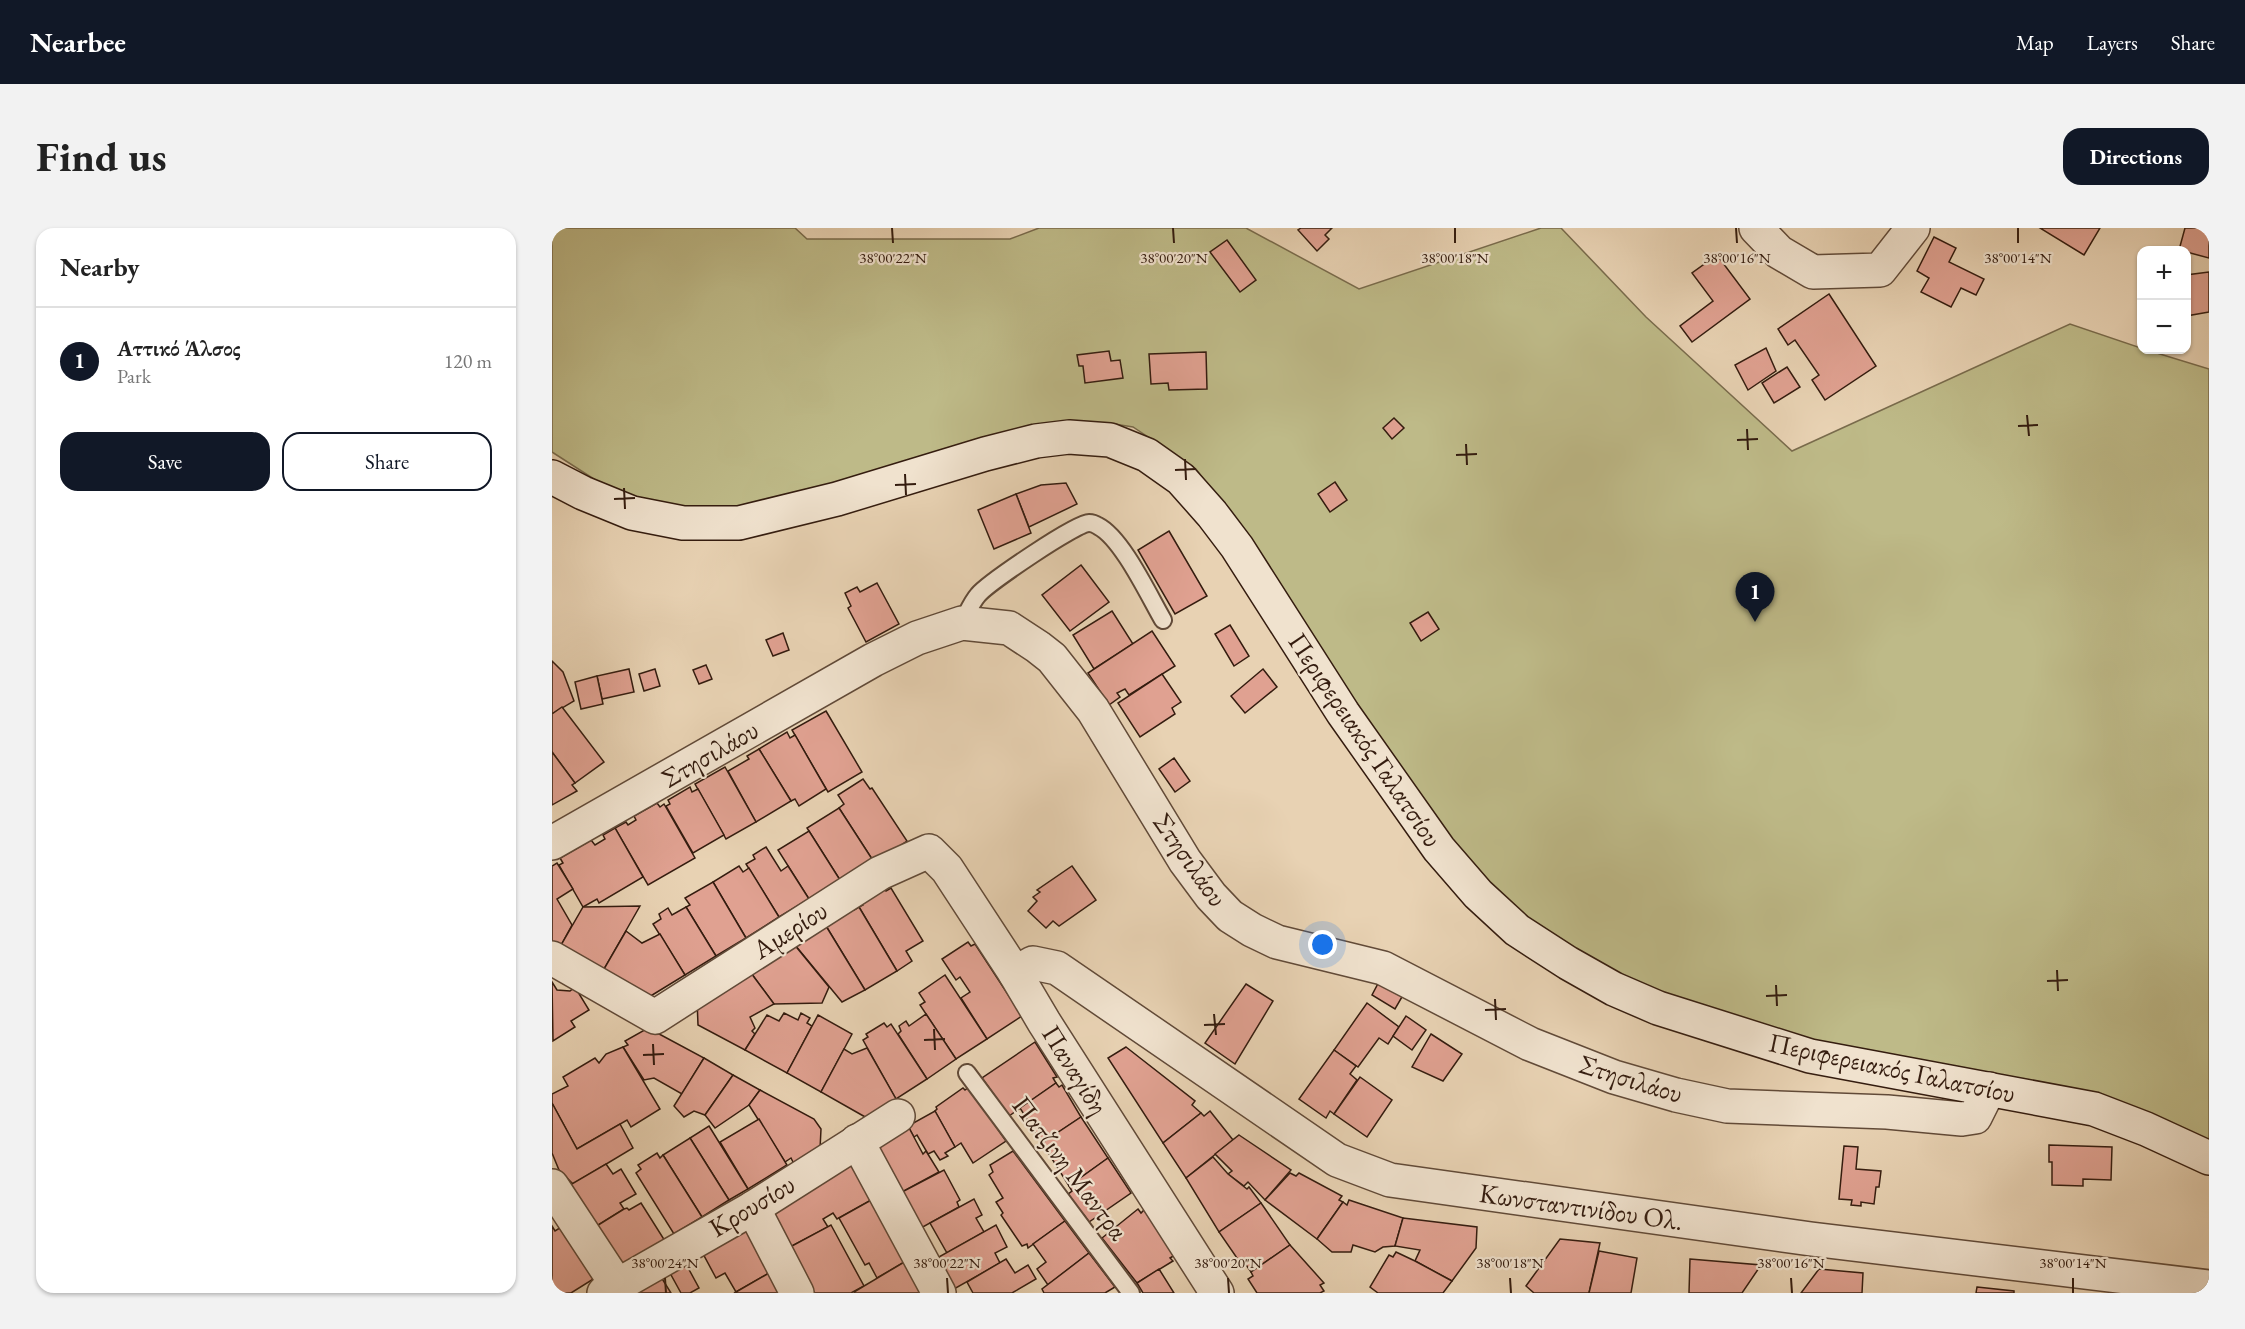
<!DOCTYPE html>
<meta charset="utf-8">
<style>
:root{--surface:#fff;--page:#f2f2f2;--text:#222;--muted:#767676;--line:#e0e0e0;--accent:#111827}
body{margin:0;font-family:"EB Garamond",serif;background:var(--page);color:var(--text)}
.controls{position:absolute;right:18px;top:18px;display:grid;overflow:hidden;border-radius:12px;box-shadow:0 2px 4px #0004}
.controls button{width:54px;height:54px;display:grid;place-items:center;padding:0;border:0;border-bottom:2px solid var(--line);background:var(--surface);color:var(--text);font:30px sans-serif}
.you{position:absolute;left:771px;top:717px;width:21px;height:21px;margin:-15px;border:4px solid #fff;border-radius:50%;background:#1a73e8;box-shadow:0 0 0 9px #1a73e833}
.badge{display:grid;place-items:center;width:39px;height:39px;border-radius:50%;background:var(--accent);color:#fff;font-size:20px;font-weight:700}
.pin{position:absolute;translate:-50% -50px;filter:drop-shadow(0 2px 3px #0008)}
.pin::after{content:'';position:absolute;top:32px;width:21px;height:18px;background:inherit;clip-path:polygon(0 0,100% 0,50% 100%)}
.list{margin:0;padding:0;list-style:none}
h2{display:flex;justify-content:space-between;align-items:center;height:78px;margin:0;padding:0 24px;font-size:26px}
h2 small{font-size:20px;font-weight:400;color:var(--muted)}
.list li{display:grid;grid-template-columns:39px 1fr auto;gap:18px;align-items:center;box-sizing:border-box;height:108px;padding:0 24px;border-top:2px solid var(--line)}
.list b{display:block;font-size:22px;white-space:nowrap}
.list p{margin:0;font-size:20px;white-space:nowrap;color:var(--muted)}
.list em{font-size:20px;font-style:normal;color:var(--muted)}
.actions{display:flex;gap:12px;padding:18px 24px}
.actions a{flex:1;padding:14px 0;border:2px solid var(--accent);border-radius:18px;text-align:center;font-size:21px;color:var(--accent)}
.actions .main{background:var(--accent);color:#fff}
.map{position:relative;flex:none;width:1657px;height:1065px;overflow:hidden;border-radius:18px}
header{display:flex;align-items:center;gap:36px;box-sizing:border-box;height:84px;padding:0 30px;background:var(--accent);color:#fff}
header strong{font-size:28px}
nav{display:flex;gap:33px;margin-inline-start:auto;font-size:21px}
.intro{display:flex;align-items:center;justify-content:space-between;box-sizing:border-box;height:144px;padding:0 36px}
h1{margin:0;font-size:42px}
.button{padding:15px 27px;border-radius:18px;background:var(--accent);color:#fff;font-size:21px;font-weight:700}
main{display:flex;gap:36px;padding:0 36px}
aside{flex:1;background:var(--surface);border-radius:18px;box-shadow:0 2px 4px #0004}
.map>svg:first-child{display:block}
</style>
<header>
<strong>Nearbee</strong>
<nav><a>Map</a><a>Layers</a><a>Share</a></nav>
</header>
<div class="intro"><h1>Find us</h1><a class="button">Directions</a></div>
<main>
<aside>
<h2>Nearby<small></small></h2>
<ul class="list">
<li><span class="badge">1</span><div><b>Αττικό Άλσος</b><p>Park</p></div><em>120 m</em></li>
</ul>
<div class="actions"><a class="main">Save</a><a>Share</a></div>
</aside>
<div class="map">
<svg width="1657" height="1065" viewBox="0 0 1657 1065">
<rect width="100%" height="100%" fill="#e8d2b3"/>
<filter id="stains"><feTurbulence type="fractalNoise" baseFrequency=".00333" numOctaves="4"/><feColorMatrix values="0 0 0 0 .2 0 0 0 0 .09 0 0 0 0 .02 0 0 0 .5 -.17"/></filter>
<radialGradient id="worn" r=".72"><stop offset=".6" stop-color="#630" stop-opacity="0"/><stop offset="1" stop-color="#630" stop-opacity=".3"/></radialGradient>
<path fill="#beba88" stroke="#796b4c" stroke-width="1.5" d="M0,0H243L255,11H458L487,0H694L807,61L989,0H1009L1094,89L1240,223L1518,96L1589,120L1590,122H1595L1657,141V920L1272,822L1052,744L931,659L817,496L682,292L644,241L581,199L556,195L511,193L455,204L225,272L160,283L117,277L62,264L0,224Z"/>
<g fill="#e0a191" stroke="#341c0f" stroke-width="1.5">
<path d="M749,0H780L773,7L777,11L765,23L746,2Z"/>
<path d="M1488,0H1548L1532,27Z"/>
<path d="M1633,0H1657V30L1627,22Z"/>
<path d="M1382,9L1404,20L1397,34L1432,51L1424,67L1409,60L1399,79L1369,64L1377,50L1365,43Z"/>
<path d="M675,12L704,52L688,64L658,24Z"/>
<path d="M1165,27L1198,71L1140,114L1128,98L1161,73L1140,45Z"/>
<path d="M1657,44V84L1634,88V47Z"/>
<path d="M1277,66L1324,138L1273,172L1260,152L1267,147L1243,112L1236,117L1226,101Z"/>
<path d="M1214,120L1224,143L1196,162L1183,137Z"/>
<path d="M557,123L559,133L568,132L571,150L533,155L531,138H527L525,127Z"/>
<path d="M654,124L655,161L617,162L616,155L599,156L597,126Z"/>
<path d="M1235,139L1248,159L1222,175L1210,155Z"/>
<path d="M842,190L852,200L840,211L831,200Z"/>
<path d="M783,254L795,272L778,284L766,266Z"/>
<path d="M514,255L525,276L477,299L464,266L489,257Z"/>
<path d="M464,266L479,305L442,321L426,282Z"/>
<path d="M617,303L655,368L623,386L586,322Z"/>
<path d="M529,337L557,374L518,403L490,367Z"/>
<path d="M325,355L347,396L314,414L296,380L299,378L293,365L305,359L308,364Z"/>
<path d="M560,383L581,416L542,441L521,407Z"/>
<path d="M876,384L887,401L869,413L858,395Z"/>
<path d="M678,397L697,428L682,438L663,406Z"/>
<path d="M600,403L623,438L577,467L573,461L565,465L568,469L557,477L536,445Z"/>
<path d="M231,405L237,422L221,428L214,412Z"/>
<path d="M0,433L11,444L22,473L0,486Z"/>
<path d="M154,437L160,451L147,456L141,442Z"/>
<path d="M77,441L82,464L50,471L45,448Z"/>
<path d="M103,441L108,458L92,463L87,446Z"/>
<path d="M711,441L725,459L693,485L679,468Z"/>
<path d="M610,446L629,474L620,480L623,486L588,509L566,475Z"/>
<path d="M45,448L51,476L29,481L23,454Z"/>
<path d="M10,479L52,534L23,555L0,524V486Z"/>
<path d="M274,483L310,544L276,564L240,502Z"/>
<path d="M235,504L238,510L243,507L274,561L247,578L243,571L239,573L207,521Z"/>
<path d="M207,521L239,573L204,594L176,543L197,531L195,528Z"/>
<path d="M0,524L23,555L20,557L25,563L0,577Z"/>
<path d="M622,530L638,553L623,564L607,541Z"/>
<path d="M173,539L204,594L174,611L143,556Z"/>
<path d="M311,551L318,561L320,560L355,613L325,633L323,629L320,631L287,580L292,576L286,567Z"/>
<path d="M138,559L140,564L146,561L172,607L141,625L114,578L118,576L116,572Z"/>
<path d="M105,575L108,579L112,576L143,630L96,657L63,600L74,594L76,597L84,592L82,588Z"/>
<path d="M287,580L320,631L288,652L255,600Z"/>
<path d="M63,600L91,649L47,675L45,671L31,679L7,637L11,635L8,630L39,612L43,617L53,611L51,607Z"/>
<path d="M257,603L288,652L257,671L226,622Z"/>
<path d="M214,619L229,643L236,638L257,671L227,689L194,636L203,631L201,627Z"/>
<path d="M5,635L21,661L5,671L20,697L8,719L0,715V638Z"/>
<path d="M187,638L191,644L197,640L227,689L194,710L161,654Z"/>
<path d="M520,638L544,672L507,698L501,693L494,700L476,683L485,673L481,669L488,664L485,662Z"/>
<path d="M161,654L194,710L164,728L134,679L138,677L133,670Z"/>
<path d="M331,659L334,663L339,660L371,713L354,723L360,733L345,743L307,679L311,677L309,673Z"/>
<path d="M88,678L52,741L8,719L31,679Z"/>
<path d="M299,678L302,682L307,679L345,743L313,762L274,698Z"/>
<path d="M134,679L164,728L133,747L101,696L109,691L107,686L116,680L120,687Z"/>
<path d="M274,698L313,762L290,774L243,717Z"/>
<path d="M74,703L90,715L108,706L133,747L97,769L52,741Z"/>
<path d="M416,714L419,718L423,716L470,788L435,811L409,770L418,764L408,749L404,752L390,731Z"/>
<path d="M241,715L277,759L270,775L222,776L199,745Z"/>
<path d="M199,745L222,776L198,789L203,800L200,803L203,806L193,822L146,797L145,771Z"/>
<path d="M393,747L435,811L404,831L368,777L373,774L367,765Z"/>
<path d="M830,748L854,762L843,781L820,767Z"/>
<path d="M0,754L5,762L18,763L23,759L37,782L19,793L23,799L1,813Z"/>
<path d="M694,756L721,773L683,836L653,815Z"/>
<path d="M815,775L847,799L836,816L827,810L806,839L782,822Z"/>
<path d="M232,785L246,792L249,785L258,790L255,795L260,798L235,845L193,822L215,787L227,793Z"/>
<path d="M374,786L404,831L375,851L346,806L349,803L347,798L354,793L357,798Z"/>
<path d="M266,787L300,806L269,864L235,845Z"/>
<path d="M854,788L874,802L860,822L841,808Z"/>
<path d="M332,795L335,799L339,796L375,851L344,871L311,812L316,809L314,806Z"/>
<path d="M96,800L152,830L130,866L102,850L92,852L71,819L76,817L73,813Z"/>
<path d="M879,806L910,826L891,853L860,839Z"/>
<path d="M483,814L505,849L501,850L504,855L457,888L430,850Z"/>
<path d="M71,819L108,881L79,899L75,892L25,921L0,875V866L16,858L11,849L43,830L47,835L54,826Z"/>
<path d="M574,819L643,873L640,877L649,885L611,915L556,830Z"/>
<path d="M315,820L344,871L315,890L269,864L292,821L300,826Z"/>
<path d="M782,822L804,838L798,846L805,852L782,886L778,883L774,890L747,871Z"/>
<path d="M152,830L181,847L153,887L142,883L132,889L122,878Z"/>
<path d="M181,847L208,862L197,877L163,900L153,887Z"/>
<path d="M808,849L840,872L815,909L782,886Z"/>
<path d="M504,855L507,859L510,857L529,889L490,915L468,880Z"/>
<path d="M417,859L454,913L421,935L409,915L403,919L383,883L385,881L384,879L411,860L413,862Z"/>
<path d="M208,862L262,891L269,901L268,921L242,936L239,930L233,934L197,877Z"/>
<path d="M0,875L25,921L68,896L81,920L21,956L7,942L0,925Z"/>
<path d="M383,883L403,919L393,925L396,928L388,932L382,923L376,926L365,907L362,909L356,898Z"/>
<path d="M658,883L681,912L634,950L611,915L649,885L652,888Z"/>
<path d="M529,889L556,930L517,958L490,915Z"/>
<path d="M207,891L235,937L196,961L168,914Z"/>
<path d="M157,898L196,961L177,972L138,910Z"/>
<path d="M356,898L371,926L374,923L387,944L350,964L325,915Z"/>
<path d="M687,907L739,942L713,972L696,954L692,958L676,946L680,943L663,926Z"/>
<path d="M138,910L177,972L150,989L111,927Z"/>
<path d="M1497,917L1560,919L1559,952L1531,951V958L1500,957V934H1497Z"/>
<path d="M1292,918L1306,919L1304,941L1329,943L1327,959H1324L1322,976L1309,974V978L1299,977L1300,972L1287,971Z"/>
<path d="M461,923L513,993L476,1020L475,1016L470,1018L449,987L451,985L444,974L451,970L437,947L441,944L438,937Z"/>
<path d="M105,925L108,930L111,927L150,989L122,1006L84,945L89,941L86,937Z"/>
<path d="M661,929L676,946L695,961L697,959L709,975L667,1004L634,950Z"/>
<path d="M556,930L579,965L537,994L532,987L529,989L515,967L520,963L517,958Z"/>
<path d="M300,933L321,971L285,991L281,985L271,991L276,999L238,1019L216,979Z"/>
<path d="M54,936L61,946L69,941L84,966L68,975L72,981L43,999L18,957Z"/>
<path d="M392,942L408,972L405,974L407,979L369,1000L350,964Z"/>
<path d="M738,945L744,948L747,945L790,968L787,972L791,974L765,1011L713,972Z"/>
<path d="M321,971L354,1033L325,1050L317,1035L313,1037L287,990Z"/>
<path d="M422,971L430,987L424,990L432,1004L395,1025L378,995Z"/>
<path d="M797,972L851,990L843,1018L831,1019L823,1024L801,1017L799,1024H780L765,1011L791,974L795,977Z"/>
<path d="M89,975L113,1013L68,1040L43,999L72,981L75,980L77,982Z"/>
<path d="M709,975L738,1017L699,1044L690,1031L687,1033L667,1004Z"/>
<path d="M586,981L589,985L592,982L623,1027L618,1030L621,1033L585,1055L550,1010Z"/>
<path d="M851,990L925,999L924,1020L900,1053L863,1033L868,1022L843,1018Z"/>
<path d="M513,993L537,1025L496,1057L485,1041L494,1034L481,1016Z"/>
<path d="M191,997L217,1045L184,1064L173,1045L164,1050L149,1022Z"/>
<path d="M279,997L312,1058L299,1065H262L238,1019Z"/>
<path d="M444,997L455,1019L443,1025L448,1035L402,1061L385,1030Z"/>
<path d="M0,998L3,1003L11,998L43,1050L19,1065H0Z"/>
<path d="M1008,1011L1048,1015L1037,1065H982L974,1058Z"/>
<path d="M738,1017L772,1055L768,1057L772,1063L768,1065H705L696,1051L701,1048L699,1044Z"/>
<path d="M1047,1023L1085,1030L1079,1065H1037Z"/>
<path d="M844,1024L863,1033L900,1053L891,1065H826L818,1059L837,1027L841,1029Z"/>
<path d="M537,1025L563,1059L553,1065H492L490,1061Z"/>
<path d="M454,1031L463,1045L476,1037L484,1051L460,1065H421L415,1054Z"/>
<path d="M1138,1031L1209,1037L1190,1065H1137Z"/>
<path d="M354,1033L372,1065H303L302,1064Z"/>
<path d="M134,1036L147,1060L138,1065H129L118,1045Z"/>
<path d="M607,1041L622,1065H591L585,1055Z"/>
<path d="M1267,1041L1311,1045L1310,1065H1249Z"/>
<path d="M217,1045L229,1065H182L184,1064Z"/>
<path d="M109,1049L119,1065H82Z"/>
<path d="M1425,1059L1462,1063V1065H1424Z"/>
</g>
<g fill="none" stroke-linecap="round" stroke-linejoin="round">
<g stroke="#614a38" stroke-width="20">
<g id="lane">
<path d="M410,395C415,386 419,375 426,367C436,355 524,295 537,295C541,295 543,296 546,298C570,310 597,368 611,392"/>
<path d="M415,845L579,1065"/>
</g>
</g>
<g stroke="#614a38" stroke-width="36">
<g id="street">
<path d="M1204,0L1227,24L1261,44L1328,42L1361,0"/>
<path d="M0,615L321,432L365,410L410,395L457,400L486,419L500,430L541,482L633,633L659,668L678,688L700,702L725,714L831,740L978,816L1062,849L1124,867L1175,878L1335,884L1410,891L1423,889L1437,861"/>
<path d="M0,730L103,789L328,645L377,623L395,641L463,745L492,794L665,1065"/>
<path d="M463,745L481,735L505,740L785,932L838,952L1259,1011L1657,1059"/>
<path d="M305,913L387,1065"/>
<path d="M0,958L65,1057"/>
<path d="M201,980L245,1065"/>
<path d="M52,1065L201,980L346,888"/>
</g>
</g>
<g stroke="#341c0f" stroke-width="36">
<path id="secondary" d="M0,249L31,265L80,285L131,295H187L285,271L433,226L484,213L517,209L558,212L595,227L629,251L660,286L685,319L791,485L887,621L926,666L965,702L1016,735L1062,761L1106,780L1258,828L1542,881L1594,901L1657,930"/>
</g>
<use href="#lane" stroke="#f0e2ce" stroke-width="16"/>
<use href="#street" stroke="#f0e2ce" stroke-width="33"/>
<use href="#secondary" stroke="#f0e2ce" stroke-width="33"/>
</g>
<path fill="none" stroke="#341c0f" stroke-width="2" d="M340,0L341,15M621,0L622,15M903,0V15M1184,0L1185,15M1466,0V15M1475,187L1477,208M1466,198L1486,197M1195,201L1196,222M1185,212L1206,211M914,216L915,237M904,227L925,226M633,231L634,252M623,242L644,241M353,246L354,267M343,257L364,256M72,260L73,281M62,271L83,270M1505,742L1506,763M1495,753L1516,752M1224,757L1225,778M1214,768L1235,767M943,771L944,792M933,782L954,781M662,786L664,807M652,797L673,796M382,801L383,822M372,812L393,811M101,816L102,837M91,827L112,826M113,1050L114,1065M395,1050L396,1065M676,1050L677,1065M958,1050L959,1065M1239,1050L1240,1065M1521,1050V1065"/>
<g text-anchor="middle" stroke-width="4.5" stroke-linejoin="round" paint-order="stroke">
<g font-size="27" fill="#341c0f" stroke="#f0e2ce">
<text transform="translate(813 512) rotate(56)" y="9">Περιφερειακός Γαλατσίου</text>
<text transform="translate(158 526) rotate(-30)" y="9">Στησιλάου</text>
<text transform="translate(638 632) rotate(55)" y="9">Στησιλάου</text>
<text transform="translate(238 702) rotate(-33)" y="9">Αμερίου</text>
<text transform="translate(1340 840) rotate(12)" y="9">Περιφερειακός Γαλατσίου</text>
<text transform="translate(523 842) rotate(58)" y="9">Παναγίδη</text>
<text transform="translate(1079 851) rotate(17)" y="9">Στησιλάου</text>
<text transform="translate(518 940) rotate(53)" y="9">Πατζινη Μαντρα</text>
<text transform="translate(200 978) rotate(-31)" y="9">Κρουσίου</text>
<text transform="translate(1029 979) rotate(8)" y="9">Κωνσταντινίδου Ολ.</text>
</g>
</g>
<g font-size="15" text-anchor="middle" fill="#341c0f" stroke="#f0e2ce" stroke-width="4.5" stroke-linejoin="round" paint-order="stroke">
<text x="341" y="35">38°00'22"N</text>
<text x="622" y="35">38°00'20"N</text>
<text x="903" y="35">38°00'18"N</text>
<text x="1185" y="35">38°00'16"N</text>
<text x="1466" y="35">38°00'14"N</text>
<text x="113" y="1040">38°00'24"N</text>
<text x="395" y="1040">38°00'22"N</text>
<text x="676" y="1040">38°00'20"N</text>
<text x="958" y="1040">38°00'18"N</text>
<text x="1239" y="1040">38°00'16"N</text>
<text x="1521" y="1040">38°00'14"N</text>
</g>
<rect width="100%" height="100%" filter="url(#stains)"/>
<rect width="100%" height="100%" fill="url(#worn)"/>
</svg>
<div class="controls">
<button>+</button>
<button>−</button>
</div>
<div class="you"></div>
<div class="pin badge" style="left:1203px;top:394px">1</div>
</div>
</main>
